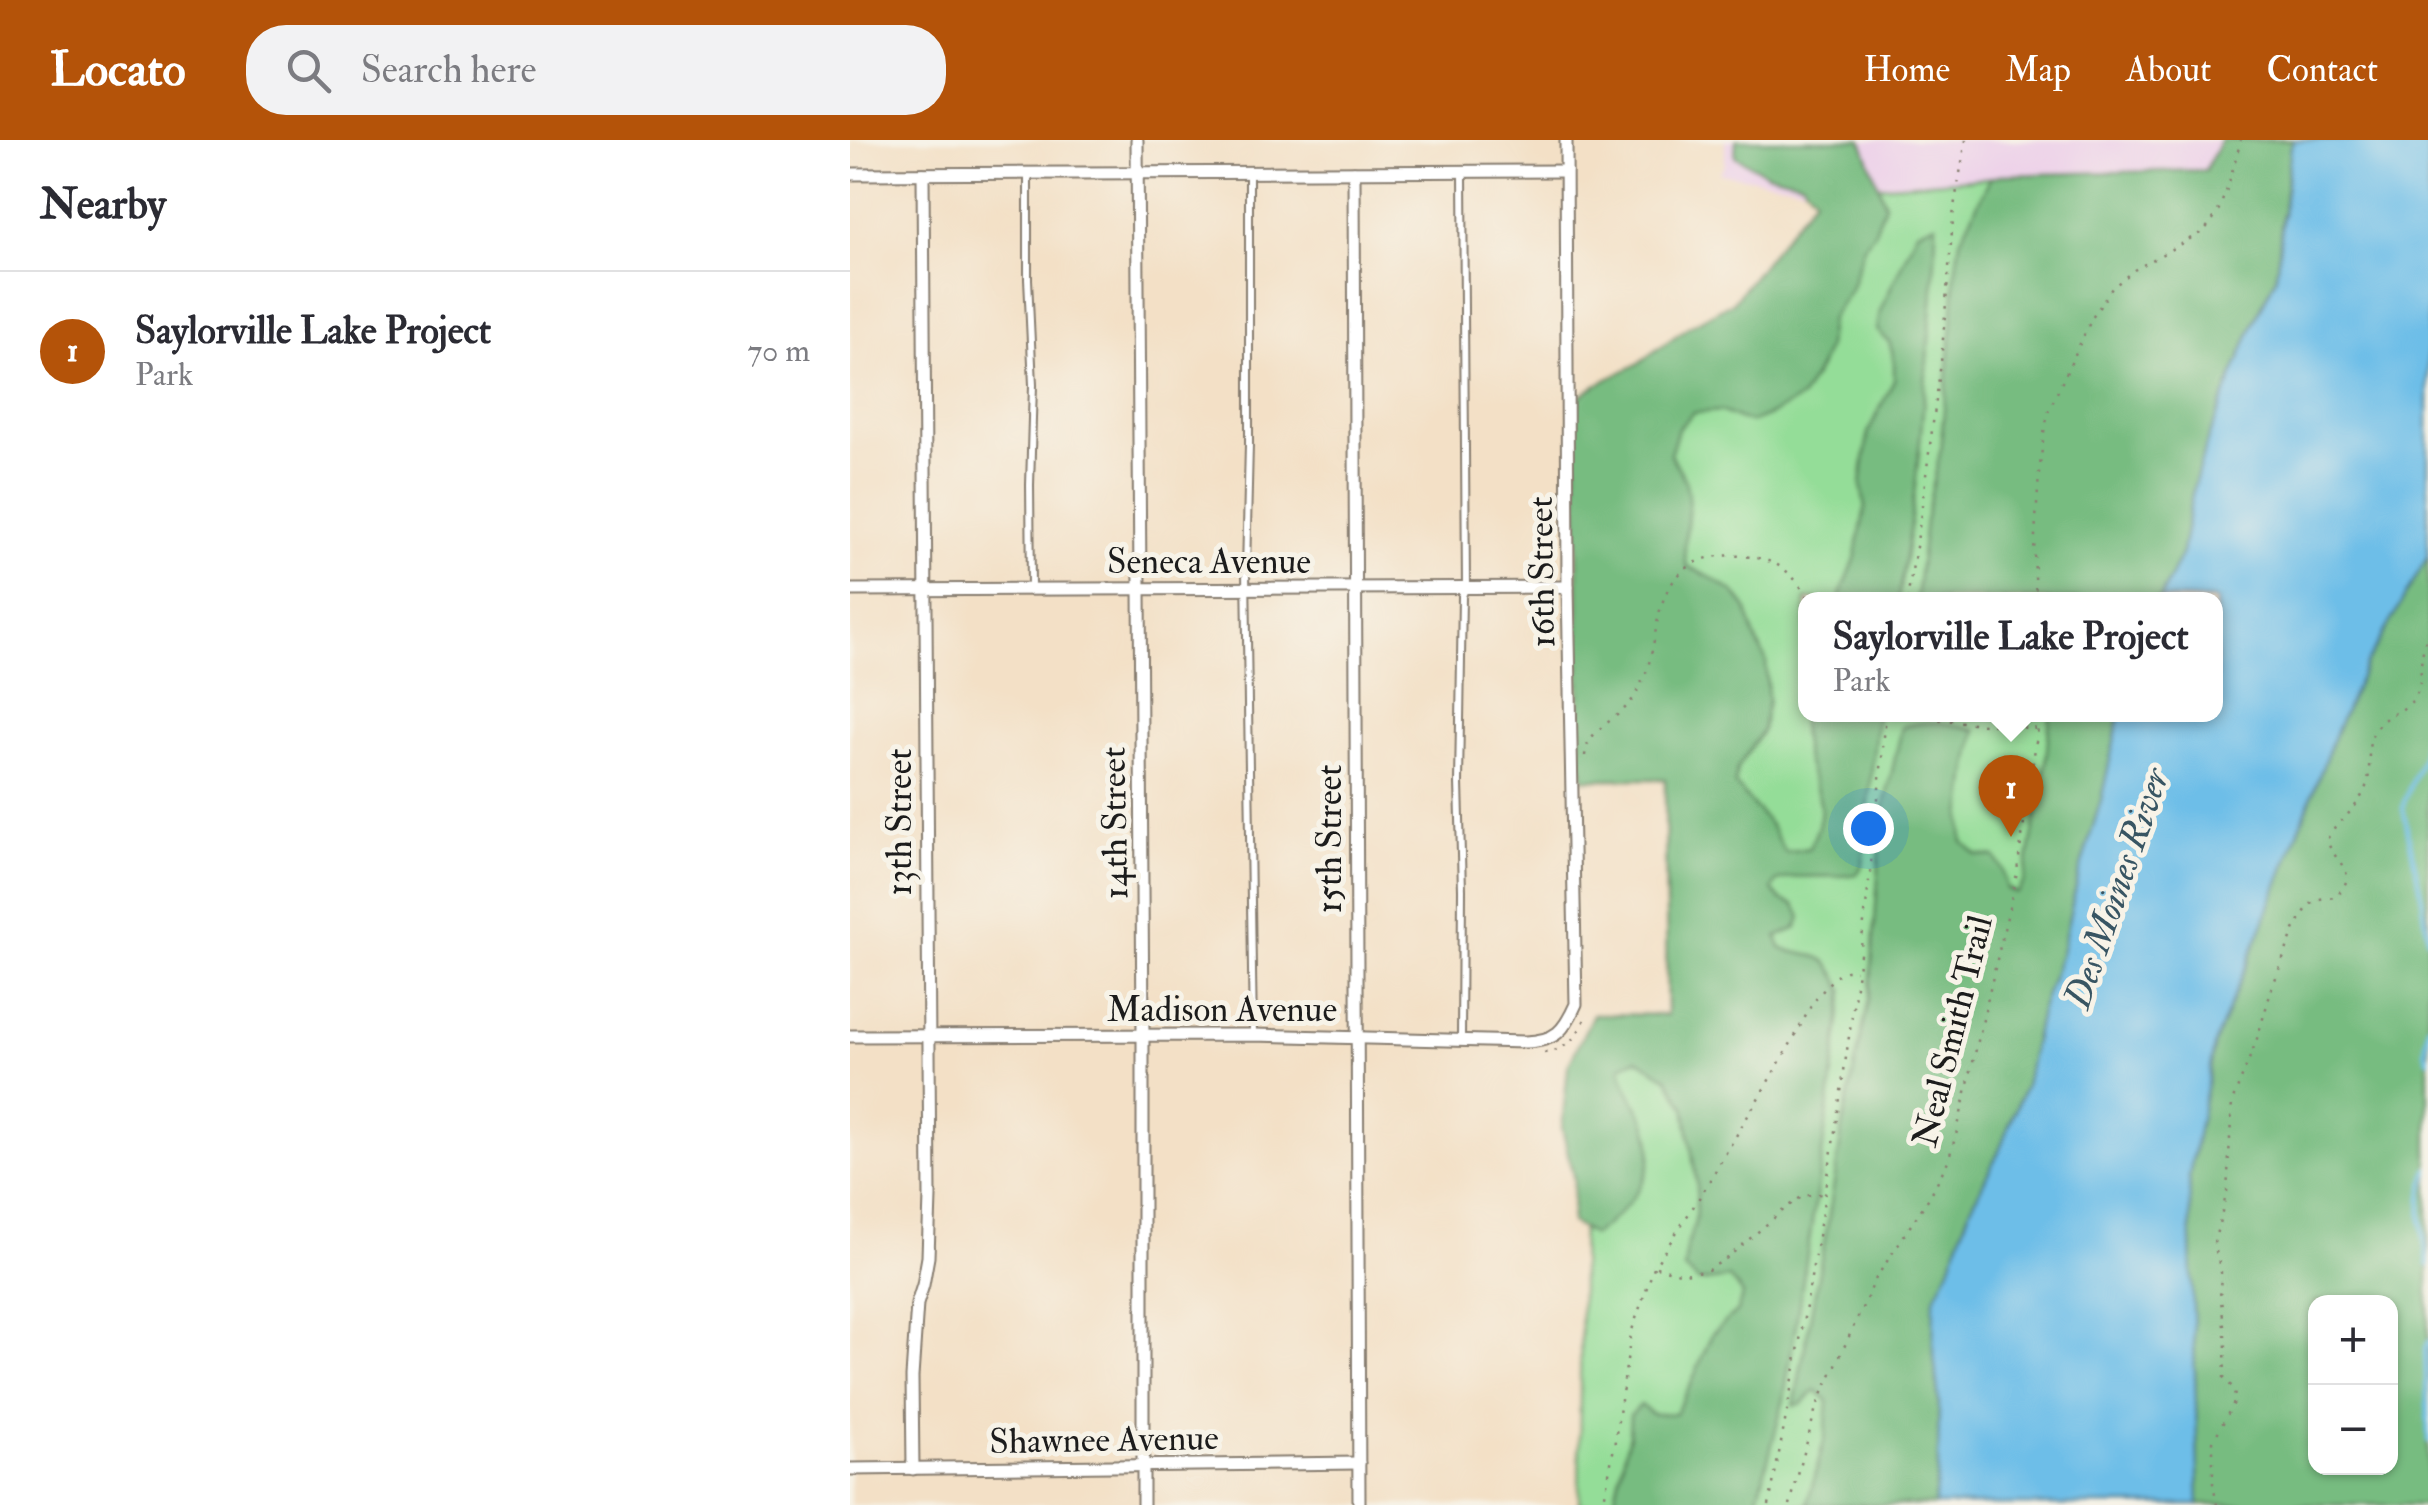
<!DOCTYPE html>
<meta charset="utf-8">
<style>
:root{--surface:#fff;--page:#f2f2f3;--text:#2b2b33;--muted:#7c7c81;--line:#e1e1e2;--accent:#b45309}
body{margin:0;font-family:"IM FELL Double Pica",serif;background:var(--page);color:var(--text)}
.controls{position:absolute;right:30px;bottom:30px;display:grid;overflow:hidden;border-radius:20px;box-shadow:0 2px 8px #0004}
.controls button{width:90px;height:90px;display:grid;place-items:center;padding:0;border:0;border-bottom:2px solid var(--line);background:var(--surface);color:var(--text);font:50px sans-serif}
.you{position:absolute;left:1018px;top:688px;width:35px;height:35px;margin:-25px;border:8px solid #fff;border-radius:50%;background:#1a73e8;box-shadow:0 0 0 15px #1a73e833}
.badge{display:grid;place-items:center;width:65px;height:65px;border-radius:50%;background:var(--accent);color:#fff;font-size:32px;font-weight:700}
.pin{position:absolute;translate:-50% -82px;filter:drop-shadow(0 2px 5px #0008)}
.pin::after{content:'';position:absolute;top:52px;width:35px;height:30px;background:inherit;clip-path:polygon(0 0,100% 0,50% 100%)}
.popup{position:absolute;left:948px;top:452px;width:425px;height:130px;box-sizing:border-box;display:grid;place-content:center;border-radius:20px;background:var(--surface);filter:drop-shadow(0 2px 8px #0005);font-size:32px;white-space:nowrap;color:var(--muted)}
.popup b{font-size:38px;color:var(--text)}
.popup::after{content:'';position:absolute;left:50%;top:100%;margin-left:-20px;border:20px solid transparent;border-top-color:var(--surface)}
.list{margin:0;padding:0;list-style:none}
h2{display:flex;justify-content:space-between;align-items:center;height:130px;margin:0;padding:0 40px;font-size:42px}
h2 small{font-size:32px;font-weight:400;color:var(--muted)}
.list li{display:grid;grid-template-columns:65px 1fr auto;gap:30px;align-items:center;box-sizing:border-box;height:160px;padding:0 40px;border-top:2px solid var(--line)}
.list b{display:block;font-size:38px;white-space:nowrap}
.list p{margin:0;font-size:32px;white-space:nowrap;color:var(--muted)}
.list em{font-size:32px;font-style:normal;color:var(--muted)}
.icon{flex:none;width:55px;height:55px;fill:none;stroke:currentColor;stroke-width:2;stroke-linecap:round;stroke-linejoin:round}
.map{position:relative;flex:none;width:1578px;height:1365px;overflow:hidden}
header{display:flex;align-items:center;gap:60px;box-sizing:border-box;height:140px;padding:0 50px;background:var(--accent);color:#fff}
header strong{font-size:48px}
nav{display:flex;gap:55px;margin-inline-start:auto;font-size:35px}
.search{width:700px;height:90px;background:var(--page);display:flex;align-items:center;gap:25px;box-sizing:border-box;padding:0 35px;border-radius:40px;color:var(--muted);font-size:38px}
main{display:flex}
aside{flex:1;background:var(--surface)}
.map>svg:first-child{display:block}
</style>
<header>
<strong>Locato</strong>
<div class="search"><svg class="icon" aria-label="search" viewBox="0 0 24 24"><circle cx="10" cy="10" r="6"/><path d="M15 15l6 6"/></svg>Search here</div>
<nav><a>Home</a><a>Map</a><a>About</a><a>Contact</a></nav>
</header>
<main>
<aside>
<h2>Nearby<small></small></h2>
<ul class="list">
<li><span class="badge">1</span><div><b>Saylorville Lake Project</b><p>Park</p></div><em>70 m</em></li>
</ul>
</aside>
<div class="map">
<svg width="1578" height="1365" viewBox="0 0 1578 1365">
<rect width="100%" height="100%" fill="#f7f3e8"/>
<filter id="ink" filterUnits="userSpaceOnUse"><feTurbulence type="fractalNoise" baseFrequency=".01" numOctaves="2"/><feDisplacementMap in="SourceGraphic" scale="20" xChannelSelector="R" yChannelSelector="G"/><feConvolveMatrix kernelMatrix="1 2 1 2 8 2 1 2 1" color-interpolation-filters="sRGB"/></filter>
<filter id="wash" filterUnits="userSpaceOnUse"><feTurbulence type="fractalNoise" baseFrequency=".0048" numOctaves="4" result="noise"/><feDisplacementMap in="SourceGraphic" scale="40" xChannelSelector="R" yChannelSelector="G"/><feGaussianBlur stdDeviation="2.25" result="paint"/><feColorMatrix in="noise" values="0 0 0 0 0 0 0 0 0 0 0 0 0 0 0 0 0 1.4 0 .05"/><feComposite in="paint" operator="in"/></filter>
<g filter="url(#wash)">
<rect width="100%" height="100%" fill="#f3e0c6"/>
<path fill="#edd1e9" d="M875,0H1415V38L1162,36L971,50L869,33L875,24Z"/>
<path fill="#94dd98" stroke="#587c5a" stroke-width="2.5" d="M1444,0L1310,459L956,460V574L1270,575L1132,1042L1084,1365H729L733,913L743,874L817,875L815,639H734L729,257L837,223L971,50L1162,36L1415,38Z"/>
<g fill="#77bc80" stroke="#4a6c4e" stroke-width="2.5" fill-rule="evenodd">
<path d="M886,0H1012L1035,64L1025,91L1014,106L1000,150L980,179L977,207L969,228L951,258L920,275L902,282L891,280L871,271L843,273L828,289L820,315C826,324 834,334 836,344C844,371 830,399 837,426L860,437L885,453L897,469L904,495L916,520L918,561L912,591L887,629L885,644L920,685L935,712L959,708C982,663 966,659 955,616C949,591 952,569 956,544V574L1027,575L1013,725L1007,734C980,740 957,732 927,741L922,750L931,760L945,765L951,777L947,788L927,797L931,808C972,822 973,806 994,851L968,1045L934,1259L906,1365H763L779,1294L780,1275L791,1265L802,1274H825L841,1244L862,1194L887,1171L893,1154L879,1138L849,1142L834,1129L837,1106L845,1082L847,1046L835,967L817,937L787,919L771,926C773,946 788,964 796,983C814,1031 779,1069 743,1095L721,1083L724,1040L712,988L718,926L743,874L817,875L815,639H734L730,620L726,279L729,257L746,245L787,224L838,187L883,162L965,57L952,42L916,33L885,16Z"/>
<path d="M1371,0H1444L1441,6L1436,44L1426,137L1404,183L1358,299L1343,349L1332,413L1310,459L1066,460L1075,381L1090,312L1103,175L1105,133L1110,100L1140,38L1149,35L1355,30Z"/>
<path d="M1086,83C1086,130 1081,176 1077,222C1071,302 1063,381 1048,459H989L1005,419L1015,368L1011,344L1018,293L1044,240V219L1039,202L1027,190L1030,171L1067,91Z"/>
<path d="M1578,416V1365H1349L1339,1036L1365,902L1415,780L1486,591L1515,526ZM1466,1162H1540V1328H1466Z"/>
<path d="M1200,575H1270L1251,660L1229,734L1211,813L1190,872L1175,946L1149,1011L1118,1074L1100,1127L1083,1206L1089,1264L1088,1326L1084,1365H957L975,1297L978,1261L966,1250L953,1263L944,1266L977,1087L995,973L1020,854L1032,675L1052,587C1078,579 1101,583 1126,590L1117,637L1112,677L1113,702L1127,715L1145,717L1153,730L1157,749L1167,753L1174,742L1196,622Z"/>
</g>
<path fill="#6dbee8" stroke="#446d82" stroke-width="2.5" d="M1444,0H1578V416L1515,526L1486,591L1415,780L1365,902L1339,1036L1349,1365H1084L1088,1326L1089,1264L1083,1206L1084,1159L1100,1127L1118,1074L1149,1011L1175,946L1190,872L1211,813L1229,734L1251,660L1270,575L1366,574V460L1310,459L1332,413L1343,349L1358,299L1404,183L1426,137L1441,6Z"/>
<g fill="none" stroke-linecap="round" stroke-linejoin="round">
<g stroke="#6dbee8" stroke-width="4">
<path d="M1578,516L1573,615L1554,662L1553,669L1572,758L1578,799"/>
<path d="M1578,886L1575,911L1578,920"/>
<path d="M1578,1029C1566,1062 1573,1092 1578,1125"/>
<path d="M1578,1201L1575,1208L1578,1301"/>
</g>
</g>
</g>
<g filter="url(#ink)">
<g fill="none" stroke-linecap="round" stroke-linejoin="round">
<g stroke="#887e71" stroke-width="10">
<g id="lane">
<path d="M178,33V139L183,245L180,345L181,448"/>
<path d="M399,34V304L396,431L403,895"/>
<path d="M611,900L612,750L609,643L612,456L616,447L613,33"/>
</g>
</g>
<g stroke="#887e71" stroke-width="15">
<g id="street">
<path d="M287,0L293,895V1365"/>
<path d="M504,32L509,1365"/>
<path d="M0,34L716,31"/>
<path d="M0,450L718,447"/>
<path d="M0,896L403,895L675,902C706,901 714,891 726,864L718,447L716,0"/>
<path d="M0,1329L509,1323"/>
<path d="M63,1329L62,1237L67,1164L73,1145L78,1117L80,1057L73,34"/>
</g>
</g>
<g stroke="#887e71" stroke-width="2.5" stroke-dasharray="2.5 8" stroke-linecap="butt">
<path d="M1057,460L1068,395L1091,223L1104,67L1116,0"/>
<path d="M1186,460L1184,411L1189,334L1194,292L1199,270L1242,178L1262,148L1284,130L1354,91L1367,74L1377,49L1391,0"/>
<path d="M1037,575L1188,589"/>
<path d="M735,616C737,590 762,583 778,565C783,560 787,552 790,545C811,509 799,460 833,431C850,417 869,414 891,416C925,418 942,430 959,460"/>
<path d="M694,913C716,910 726,898 735,879"/>
<path d="M806,1127L834,1134L858,1130L877,1118L937,1067L953,1056L971,1054"/>
<path d="M753,1365L764,1307L781,1193L804,1127L851,1055L944,898L962,864L984,837L996,831H1006"/>
<path d="M919,1365C970,1104 1013,840 1036,574"/>
<path d="M940,1365L966,1268L1026,1138L1080,1056L1098,1021L1106,995L1166,738L1190,574"/>
<path d="M1367,1365L1363,1344V1301L1386,1259L1382,1247L1374,1238L1376,1204L1370,1151L1371,1132L1364,1103L1377,1052L1382,962L1406,902L1422,848L1444,790L1459,765L1469,759L1484,757L1492,750L1498,738C1493,721 1482,716 1477,700C1485,683 1502,674 1511,657C1526,633 1514,616 1522,596C1531,571 1555,576 1566,555C1572,544 1570,529 1572,516C1573,509 1576,501 1578,493"/>
</g>
<use href="#lane" stroke="#fff" stroke-width="6"/>
<use href="#street" stroke="#fff" stroke-width="11"/>
</g>
</g>
<g text-anchor="middle" stroke-width="10" stroke-linejoin="round" paint-order="stroke">
<g font-size="35" fill="#1c1c1c" stroke="#f7f3e8">
<text x="359" y="433">Seneca Avenue</text>
<text transform="translate(691 432) rotate(-91)" y="12">16th Street</text>
<text transform="translate(49 682) rotate(-90)" y="12">13th Street</text>
<text transform="translate(264 683) rotate(-91)" y="12">14th Street</text>
<text transform="translate(479 699) rotate(-90)" y="12">15th Street</text>
<text x="372" y="881">Madison Avenue</text>
<text transform="translate(1102 891) rotate(-76)" y="12">Neal Smith Trail</text>
<text transform="translate(254 1299) rotate(-1)" y="12">Shawnee Avenue</text>
</g>
<g font-size="38" font-style="italic" fill="#385563" stroke="#f7f3e8">
<text transform="translate(1266 748) rotate(-71)" y="13">Des Moines River</text>
</g>
</g>
</svg>
<div class="controls">
<button>+</button>
<button>−</button>
</div>
<div class="you"></div>
<div class="pin badge" style="left:1161px;top:697px">1</div>
<div class="popup"><b>Saylorville Lake Project</b>Park</div>
</div>
</main>
